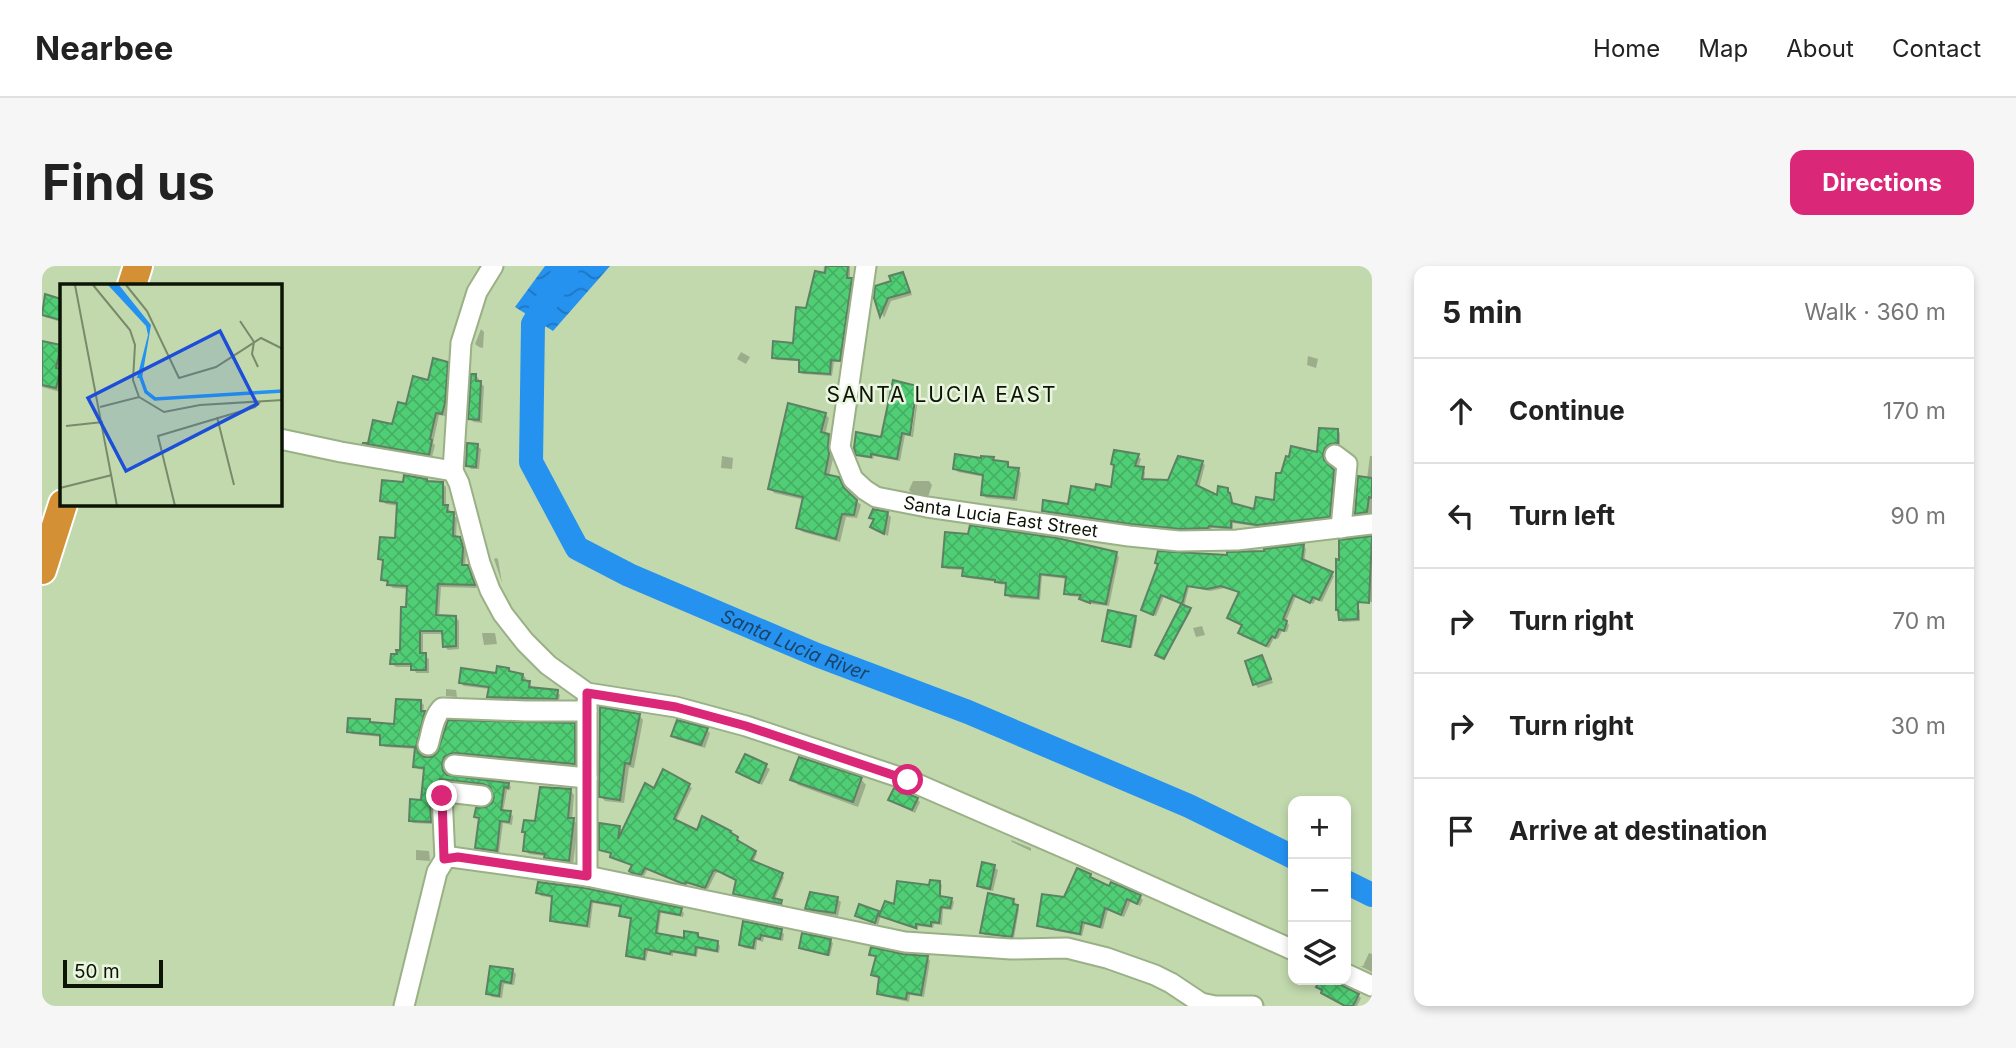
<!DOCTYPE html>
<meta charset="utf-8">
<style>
:root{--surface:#fff;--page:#f6f6f6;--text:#222;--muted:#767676;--line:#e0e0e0;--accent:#db2777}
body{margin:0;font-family:Inter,sans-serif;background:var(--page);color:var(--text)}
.controls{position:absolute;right:21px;bottom:21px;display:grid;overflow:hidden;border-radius:14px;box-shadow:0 4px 10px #0003}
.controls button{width:63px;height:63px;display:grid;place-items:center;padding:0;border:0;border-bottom:2px solid var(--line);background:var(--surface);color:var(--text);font:35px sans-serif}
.scale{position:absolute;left:21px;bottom:18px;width:100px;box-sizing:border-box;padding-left:7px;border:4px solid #0c1405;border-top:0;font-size:19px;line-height:24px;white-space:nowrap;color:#0c1405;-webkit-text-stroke:5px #eaf5df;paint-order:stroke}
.stop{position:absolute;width:21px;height:21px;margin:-16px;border:5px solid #db2777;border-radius:50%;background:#fff}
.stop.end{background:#db2777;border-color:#fff;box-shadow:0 2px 7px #0008}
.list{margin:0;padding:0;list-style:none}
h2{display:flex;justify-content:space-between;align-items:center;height:91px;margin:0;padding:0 28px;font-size:30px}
h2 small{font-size:23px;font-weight:400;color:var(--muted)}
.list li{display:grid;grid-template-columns:46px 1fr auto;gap:21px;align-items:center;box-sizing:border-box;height:105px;padding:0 28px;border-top:2px solid var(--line)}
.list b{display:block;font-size:26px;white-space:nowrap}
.list em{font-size:23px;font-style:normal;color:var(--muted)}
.icon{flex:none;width:38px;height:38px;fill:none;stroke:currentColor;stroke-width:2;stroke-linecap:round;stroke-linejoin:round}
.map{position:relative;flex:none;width:1330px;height:740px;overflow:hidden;border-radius:14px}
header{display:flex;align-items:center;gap:42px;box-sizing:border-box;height:98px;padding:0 35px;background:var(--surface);border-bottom:2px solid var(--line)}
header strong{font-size:33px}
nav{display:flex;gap:38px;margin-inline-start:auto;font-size:24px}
.intro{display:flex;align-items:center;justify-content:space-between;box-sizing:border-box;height:168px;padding:0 42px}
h1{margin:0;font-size:49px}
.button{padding:18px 32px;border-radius:14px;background:var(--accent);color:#fff;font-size:24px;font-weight:700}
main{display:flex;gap:42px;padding:0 42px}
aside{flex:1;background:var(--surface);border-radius:14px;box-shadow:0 4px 10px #0003}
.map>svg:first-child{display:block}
</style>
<header>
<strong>Nearbee</strong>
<nav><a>Home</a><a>Map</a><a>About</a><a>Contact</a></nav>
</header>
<div class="intro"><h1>Find us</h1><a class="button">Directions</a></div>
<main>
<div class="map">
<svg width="1330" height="740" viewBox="0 0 1330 740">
<defs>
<pattern id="water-waves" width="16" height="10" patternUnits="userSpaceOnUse" patternTransform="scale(1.75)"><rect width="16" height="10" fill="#2592f0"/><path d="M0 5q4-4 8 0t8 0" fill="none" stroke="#1e76c0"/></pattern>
<pattern id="building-cross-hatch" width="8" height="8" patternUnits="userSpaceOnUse" patternTransform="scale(1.75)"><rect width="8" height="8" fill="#50ce75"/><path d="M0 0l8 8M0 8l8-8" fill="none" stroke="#45b064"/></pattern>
</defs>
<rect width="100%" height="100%" fill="#c2d9ad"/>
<path fill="url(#water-waves)" d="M503,0H568L511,65L473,41Z"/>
<g fill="#0003">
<path d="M782,0H808V14L812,17L800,96H792L790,110L761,108L758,106V95L735,94L732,91L752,79L781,9Z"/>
<path d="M861,8L864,11L870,29L849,35L842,52L834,31Z"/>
<path d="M4,30L19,34V56L3,51L0,48Z"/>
<path d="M439,63L442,66L441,82L437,81L433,78Z"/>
<path d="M0,77L19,82L18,126L0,121Z"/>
<path d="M699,86L708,91L704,98L695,93Z"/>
<path d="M1266,90L1276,93L1274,102L1265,99Z"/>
<path d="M405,97L408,101L406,141L403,150L397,149L391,177L393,179L390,191L325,180L324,179H327L332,156L352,161L365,140Z"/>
<path d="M434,110L437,113V116L442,120L440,157L432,156L428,153Z"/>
<path d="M873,121L866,170L863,169L858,195L832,190L831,193L820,191L816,188L841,173Z"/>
<path d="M876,123L877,125L871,171H869Z"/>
<path d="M783,148L787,152L783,169L791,174L789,185L791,193L787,210L796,212L806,227L819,239L815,252L804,251L798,276L761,266L756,262L763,234L732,227L728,222Z"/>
<path d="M1296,165L1298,167V179L1291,180L1285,185L1283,192L1284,199L1294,208L1290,253L1219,261L1191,257V264L1170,262L1168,264L1141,265L1092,260L1004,247L1001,244L1028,240L1055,226L1070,223L1073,186L1096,190L1099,193L1096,202L1103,206L1102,215L1127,216L1160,197L1163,199L1157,222L1176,231L1185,224L1190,231L1192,240L1213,246L1234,236L1241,209L1277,188Z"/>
<path d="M435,180L439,183L437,203H429L425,199Z"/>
<path d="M680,190L691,192L690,203L679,202Z"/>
<path d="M1328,190H1330V249L1318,250L1314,247L1325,213Z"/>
<path d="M951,193L954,196L965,198L968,203L976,204L979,207L975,235L944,232L940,228L943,211L916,206L913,202Z"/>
<path d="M871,215H887L890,219L886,231L870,227L867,224Z"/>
<path d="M386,217L401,218L404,221V241L409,245V248L415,252L414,272H418L422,276L424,286L423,301L429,305L435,322L399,321L397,351H414L417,355V383L406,384L402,380V368H381V389L387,393V407H374L371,401H354L350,398L360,386L367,323L351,322L341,313L342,297L338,293L354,274L357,240L344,238L340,235Z"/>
<path d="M845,247L849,251L846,270L830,261L833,255L829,252Z"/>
<path d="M1330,272V336L1300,335L1318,344V355L1301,356L1298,354L1299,276Z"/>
<path d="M1261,280L1264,283L1262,296L1292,310L1280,336L1274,333L1271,338L1254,330L1244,355L1247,359L1245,366L1240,365L1236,373L1232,372L1227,382L1200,370L1198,367L1201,360L1187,352L1199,327L1183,322L1168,325L1147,321L1142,341L1149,345L1128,383L1121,379L1141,338L1122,330L1114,350L1104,346L1118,300L1224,287Z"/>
<path d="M1074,288L1077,291L1067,340L1050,338L1042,336L1040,331L1027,330L1024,327L1026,313L1000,310L998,334L968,332L965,329L966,319L957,318L955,316L925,312L922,309L923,304L905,303L902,300Z"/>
<path d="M454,292L456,293L460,317L452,293Z"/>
<path d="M1093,351L1095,354L1090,382L1064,377L1062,375Z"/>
<path d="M1160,360L1163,369L1154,371L1151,362Z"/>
<path d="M440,367H453L455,378L442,379Z"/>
<path d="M1220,391L1223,395L1231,417L1216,422L1213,418Z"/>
<path d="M467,403L470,406L481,409L484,412L483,416L490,420V423L515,426L518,429L517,435L450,434L447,431L448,423L422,420L418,417L455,409Z"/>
<path d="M404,423L414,424L415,431L404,430Z"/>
<path d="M379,436L382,439L381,447L385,450L376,486L379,491L390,492L396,488L532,459L535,462V501L417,489L410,491L404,496L402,502L403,508L410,513L466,518L469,521L468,524H465L461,546L468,547L471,550L470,559L461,557L457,587L438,584L435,581L438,554L434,550L446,543L454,533L453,525L447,520L401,515V519L393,524L390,532L391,558L371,557L368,554L381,536L383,504L376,503L373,500L375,483L343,481L340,478V471L310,468L307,465L327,455L331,458L354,460Z"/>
<path d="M597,449L601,454L592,502L587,501L582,537L563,535L559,530Z"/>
<path d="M665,464L668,467L663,482L634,473L631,469Z"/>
<path d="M703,490L728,503L720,519L696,506Z"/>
<path d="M750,513H819L824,519L816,541L756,519Z"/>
<path d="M647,520L650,522L634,555L655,566L695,572L698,575L696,577L713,586L715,588L711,596L742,611L733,634L739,636L741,639L695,629L693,627L696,614L678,606L674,607L666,623L646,618L645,619H643L606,603L602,610L594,609L591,607V600L573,592L571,588L559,583L577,561L581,565L613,524Z"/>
<path d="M528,524L532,529L530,554L536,558L531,598L508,595L503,590L487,588L483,584L485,568L482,565L495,557Z"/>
<path d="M875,533L878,536L873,547L852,537L848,534Z"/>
<path d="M969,574L989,582V585L970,576Z"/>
<path d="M374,584L387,585L388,595L374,594Z"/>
<path d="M952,601L956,604L951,625L940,623L937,619Z"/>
<path d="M1048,610L1051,614L1098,631L1101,634L1098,640L1089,635L1082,651L1066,644L1061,663L1043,658L1040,670L1000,662L997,659Z"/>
<path d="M889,616L897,617L900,619L898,632L909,633L912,636L910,644L901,643L900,659L892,658L891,662L876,660V664L842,652L839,649L836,659L818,653L815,650L818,640L836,646L839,650L844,637L853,641L856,617L889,621Z"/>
<path d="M496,627L639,644L642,647L641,651L619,647L616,669L643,674L655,669L658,672L676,677L678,680L677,687L656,683L655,691L631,687V690L606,685L604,695L588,692L585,689L591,654L582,652L579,649L580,642L551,637L548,662L513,657L510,654L512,632L499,630Z"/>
<path d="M795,633L799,636L796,650L769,646L765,642Z"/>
<path d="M971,635L974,637L973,640L977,643L972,672L943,669L940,667Z"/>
<path d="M703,657L739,665L742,668L741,675L722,671L721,676L715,674L714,684L702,682L699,679Z"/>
<path d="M788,675L791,677L788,690L762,684L759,682Z"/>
<path d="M1327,687L1330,688V706L1318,700H1321Z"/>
<path d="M829,689L885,691L888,695L882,731L868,729L867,736L840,730L837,727L839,713L831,709L835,692Z"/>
<path d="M450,702L470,704L474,708L472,719L462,718L460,732L450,731L446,727Z"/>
<path d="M1285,714H1294L1296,719L1316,729L1319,732L1315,740H1304L1283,729L1280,723Z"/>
</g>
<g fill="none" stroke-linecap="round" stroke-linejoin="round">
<g stroke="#2592f0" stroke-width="24">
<path id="s1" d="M526,0L491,58L489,196L535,282L587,309L775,389L926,446L1147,540L1251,591"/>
<path d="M1304,616L1330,629"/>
</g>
</g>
<g fill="url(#building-cross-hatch)" stroke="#5c8263" stroke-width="2">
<path d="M784,0H806L805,12H810L798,95L789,94L788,108L757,106V94L730,92L731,75L751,77L754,41L764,42L773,5L783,7Z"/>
<path d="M861,6L868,26L846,32L838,51L832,32L833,20L849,15L847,10Z"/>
<path d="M3,28L19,33V54L0,49Z"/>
<path d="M0,75L19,79L14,102L19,103L14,122L0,119Z"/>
<path d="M391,92L406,96L403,137L400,148L394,147L388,173L390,174L387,189L320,177H326L331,154L350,158L356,136L364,138L371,110L386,114Z"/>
<path d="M429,108H434V115H439L437,154L426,153Z"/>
<path d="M851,114L875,120L868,169L860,167L855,193L829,188V191L814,189L812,182L814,166L839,171Z"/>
<path d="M746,137L784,147L779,166L787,168L786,180L787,188L783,208L797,211L802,222L815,234L812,249L800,248L794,273L754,262L761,231L726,223Z"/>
<path d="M1277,162L1296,163V177L1288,178L1283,182L1281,188L1282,194L1292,204L1288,251L1215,259L1189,255V262L1167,260L1166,262L1138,263L1088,258L1000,245L1001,234L1026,238L1029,220L1053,224L1054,218L1069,221L1072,199L1069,198L1072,184L1097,188L1093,200L1102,201L1100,213L1126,214L1136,190L1161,195L1154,219L1175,229L1176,220L1186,222V226L1188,227L1190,237L1212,243L1214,231L1232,234L1234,207H1239L1244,190L1247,191L1249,180L1275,186Z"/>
<path d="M425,177L436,178L434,201L424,200Z"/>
<path d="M913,188L939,192V190L952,191L951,194L966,196V201L977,202L972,232L939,229L941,209L911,203Z"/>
<path d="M362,209L385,213V215L401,216V239H406L405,246H412L411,270L418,271L421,281L420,299H426L433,319L396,318L394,349L414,350V380L401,381L400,365H378V387H384V404H369V398H348L349,388H355L354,384H358L359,341H364L365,320L345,319L346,315L339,314L341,294L336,293L338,271L353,272L355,237L338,235L340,214L361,216Z"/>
<path d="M1316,210L1330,212V232L1327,231L1325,246L1313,248Z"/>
<path d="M831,243L846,246L842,268L828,261L832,253L827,252Z"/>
<path d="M928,259L1015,272L1075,286L1064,338L1048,335V337L1037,333L1039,329L1022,328L1024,311L998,308L996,332L963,329L964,317L953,316V314L920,310L921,302L900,301L903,266L926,268Z"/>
<path d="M1330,270L1327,337L1316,336V353L1297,354L1296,344H1294V293L1297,294V274Z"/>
<path d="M1262,278L1260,293L1291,306L1277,334L1271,331L1268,337L1251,329L1241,353L1245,355L1242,365L1237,363L1233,372L1230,370L1224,380L1196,367L1200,359L1185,352L1197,326L1179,320L1165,323L1145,320L1140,338L1119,329L1111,349L1099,344L1116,298L1113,297L1116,285L1185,289V286L1222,285V283Z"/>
<path d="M1139,338L1149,342L1122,393L1113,389Z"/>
<path d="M1066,344L1094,350L1088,381L1060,375Z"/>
<path d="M1220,389L1229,413L1211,419L1203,395Z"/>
<path d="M455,400L467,402V405L481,408L480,414L488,415L487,421L516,424L515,433L445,431L447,421L417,417L419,402L454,407Z"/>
<path d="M354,433L379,434V445H383L374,481L377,487L382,491H390L395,487L406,454L533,457V498L413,487L408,488L402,491L400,498L401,505L405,509L467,517L466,522L462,521L459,544L469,545L467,556L458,555L455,585L433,582L437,552L432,551L434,542L444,541L450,537L452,531L448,521L441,518L398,513V516L390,521L388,528L389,556L367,555L368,533L379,534L382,502L371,501L373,481L338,479V469L305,466L306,452L328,453V456L352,458Z"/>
<path d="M558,441L598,448L588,498L583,497L578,534L557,531Z"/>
<path d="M635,454L666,462L659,479L629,470Z"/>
<path d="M703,488L725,498L717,517L694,506Z"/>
<path d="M757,491L820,511L811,536L748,514Z"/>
<path d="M621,503L648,518L632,553L655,564L660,550L689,565L688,566L696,571L695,574L714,585L709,594L741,607L731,632L740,634L739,638L691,628L694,614L674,604L671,605L663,622L644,616L643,618L639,617L603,602L599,609L590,607L587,605L590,599L568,591L569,587L557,584V557L578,560L576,573L603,517L612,522Z"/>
<path d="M498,521L529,523L526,552H532L527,595L502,592L503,588L481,585L483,566H480L482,554L493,555Z"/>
<path d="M852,522L876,532L870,544L846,534Z"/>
<path d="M940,596L953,599L948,623L935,620Z"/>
<path d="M1035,602L1049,608L1048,611L1067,620L1069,616L1099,629L1095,638L1085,633L1079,649L1063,642L1058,661L1040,656L1038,668L995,660L1000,628L1022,631Z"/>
<path d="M888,614L898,615V630L910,632L908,642L899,641L897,657L889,656V660L874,658V662L837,650L843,635L852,638L855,615L887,619Z"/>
<path d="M496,616L543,622L640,642L638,649L617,645L614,667L642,672V665L656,667V671L676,675L675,685L654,681L653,689L629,685L628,688L603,683L602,693L584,690L589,652L577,650L579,640L549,635L545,660L508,655L510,630L494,627Z"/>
<path d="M768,626L796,631L793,647L763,643Z"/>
<path d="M946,627L972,633L971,638L976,639L970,671L938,667Z"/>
<path d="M817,638L837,645L833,657L813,650Z"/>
<path d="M701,655L740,663L738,673L719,669L718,673L713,672L711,682L697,679Z"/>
<path d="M760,667L789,673L786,689L757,682Z"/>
<path d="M829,681L861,688L886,690L879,729L865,727L864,733L835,728L837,711L829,709L834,690L827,689Z"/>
<path d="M448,700L471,703L469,717L459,715L457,730L444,728Z"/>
<path d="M1278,714H1293L1299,719L1317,728L1311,740H1303L1279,727L1280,724L1274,721Z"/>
</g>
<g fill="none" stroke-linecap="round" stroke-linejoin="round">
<g stroke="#9ab086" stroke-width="23">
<g id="minor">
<path id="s2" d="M824,0L798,181L811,213L823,224L834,231L885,241L1087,270L1137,275L1195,274L1330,258"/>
<path d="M238,173L299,186L411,205L417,217L438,297L448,324L461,348L483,376L506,399L545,427L634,441L704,460L866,514L1041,590L1251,684"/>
<path d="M1293,189L1305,198L1299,262"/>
<path d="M411,205L419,77L435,26L451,0"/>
<path d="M545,435V610"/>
<path d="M386,479C390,466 391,451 400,442L484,445H545"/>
<path d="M412,499L545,512"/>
<path d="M403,593L400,528L405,526L440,530"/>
<path d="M1304,708L1330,720"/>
<path d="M362,740L395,606L403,593L409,591L545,610L863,676L969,683L1025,682L1065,692L1113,709L1129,717L1159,737L1173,740H1211"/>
</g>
</g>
<g stroke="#fff" stroke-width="32">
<g id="highway">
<path d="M90,19L96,0"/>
<path d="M0,304L21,238"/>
</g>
</g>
<use href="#minor" stroke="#fff" stroke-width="19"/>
<use href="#highway" stroke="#d49034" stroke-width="28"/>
</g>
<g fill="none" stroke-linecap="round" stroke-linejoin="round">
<path stroke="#db2777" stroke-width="9" d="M400,530L402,593L416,591L545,610V427L634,441L704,460L866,514"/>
</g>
<g text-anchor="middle" stroke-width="5" stroke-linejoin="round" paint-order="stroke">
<g font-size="18" fill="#0c1405" stroke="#eaf5df">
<text dy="6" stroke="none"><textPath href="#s2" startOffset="373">Santa Lucia East Street</textPath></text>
</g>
<g font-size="19" font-style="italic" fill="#1b4369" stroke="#eaf5df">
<text dy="7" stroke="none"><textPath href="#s1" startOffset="542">Santa Lucia River</textPath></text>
</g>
<g font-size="21" letter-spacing="2" fill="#0c1405" stroke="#eaf5df">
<text x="900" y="136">SANTA LUCIA EAST</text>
</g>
</g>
<g transform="translate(18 18)">
<rect width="222" height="222" fill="#c2d9ad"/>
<path d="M48,1H59L91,41L82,94H77L88,51L86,42Z" fill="#2592f0"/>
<path fill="none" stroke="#2592f0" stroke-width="3.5" d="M80,91L86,108L95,115L223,107"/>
<path fill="none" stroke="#798a6a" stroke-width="2" d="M15,1L57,222M33,1L70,46L75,61L73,96L79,113M66,1L87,27L119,94L156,83L201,54L223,65M180,37L194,58L192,70L198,83M40,123L79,113L104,128L140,121L223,116M157,133L174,201M6,142L43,138M0,204L52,191M115,222L98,152L195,123L200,118"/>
<path fill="#1d4ed8" fill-opacity="0.15" stroke="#1d4ed8" stroke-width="3.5" d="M160,47L197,120L66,187L28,114Z"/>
<rect width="222" height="222" fill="none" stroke="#0c1405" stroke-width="3.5"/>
</g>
</svg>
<div class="controls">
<button>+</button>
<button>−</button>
<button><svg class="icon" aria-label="layers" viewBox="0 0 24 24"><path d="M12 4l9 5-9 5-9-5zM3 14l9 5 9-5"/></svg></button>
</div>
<div class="scale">50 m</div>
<div class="stop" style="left:866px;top:514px"></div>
<div class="stop end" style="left:400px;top:530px"></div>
</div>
<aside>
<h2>5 min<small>Walk · 360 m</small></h2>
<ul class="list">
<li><svg class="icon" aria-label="ahead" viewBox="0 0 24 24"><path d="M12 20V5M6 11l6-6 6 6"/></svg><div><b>Continue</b></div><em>170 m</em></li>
<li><svg class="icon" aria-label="left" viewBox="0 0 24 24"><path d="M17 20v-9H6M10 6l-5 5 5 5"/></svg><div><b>Turn left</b></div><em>90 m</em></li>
<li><svg class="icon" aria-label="right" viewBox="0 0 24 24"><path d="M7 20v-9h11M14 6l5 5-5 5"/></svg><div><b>Turn right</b></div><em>70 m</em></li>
<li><svg class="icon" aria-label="right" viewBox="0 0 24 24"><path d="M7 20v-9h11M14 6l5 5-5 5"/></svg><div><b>Turn right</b></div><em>30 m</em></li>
<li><svg class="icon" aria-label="arrive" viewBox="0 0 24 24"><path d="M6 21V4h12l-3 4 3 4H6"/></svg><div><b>Arrive at destination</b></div></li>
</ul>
</aside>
</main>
